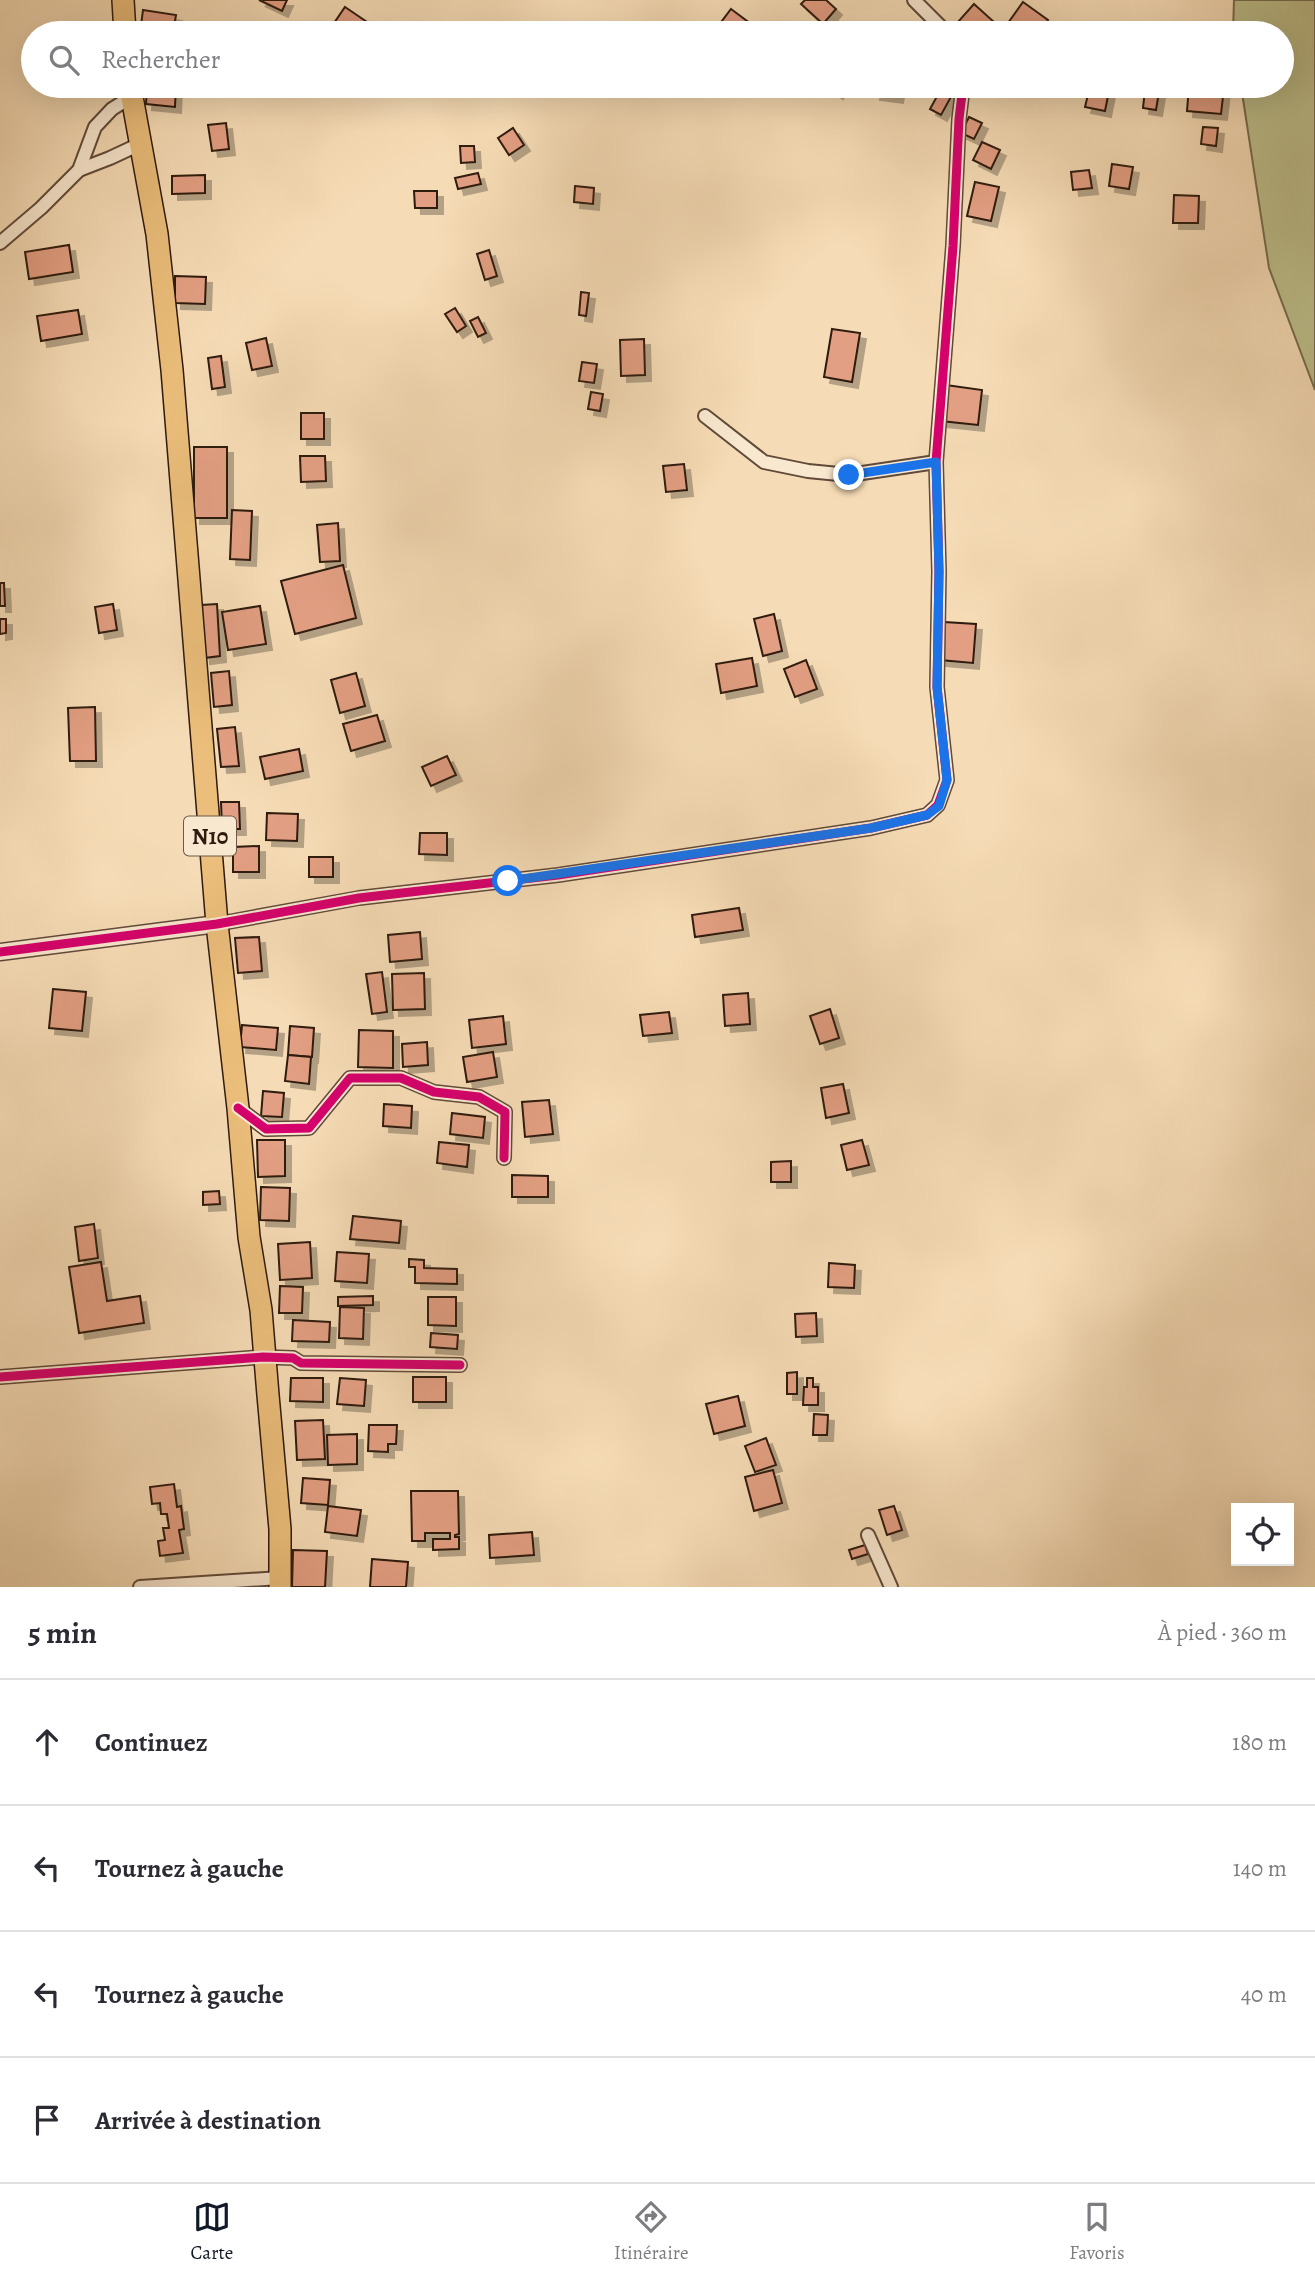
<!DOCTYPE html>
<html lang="fr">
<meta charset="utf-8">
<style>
:root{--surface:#fff;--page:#f7f7f7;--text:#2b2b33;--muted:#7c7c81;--line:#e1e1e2;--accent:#111827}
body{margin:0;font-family:Alegreya,serif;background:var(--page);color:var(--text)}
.controls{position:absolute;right:21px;bottom:21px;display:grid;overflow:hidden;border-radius:0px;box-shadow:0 7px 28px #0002}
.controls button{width:63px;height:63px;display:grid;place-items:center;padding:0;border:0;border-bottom:2px solid var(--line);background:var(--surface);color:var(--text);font:35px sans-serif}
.stop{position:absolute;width:21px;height:21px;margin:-16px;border:5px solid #1a73e8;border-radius:50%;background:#fff}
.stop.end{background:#1a73e8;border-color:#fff;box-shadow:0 2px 7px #0008}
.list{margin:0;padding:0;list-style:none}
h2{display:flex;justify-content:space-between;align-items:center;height:91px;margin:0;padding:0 28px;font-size:30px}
h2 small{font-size:23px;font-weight:400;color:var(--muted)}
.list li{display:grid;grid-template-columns:46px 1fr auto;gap:21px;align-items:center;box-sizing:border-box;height:126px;padding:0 28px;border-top:2px solid var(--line)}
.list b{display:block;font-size:26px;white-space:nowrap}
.list em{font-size:23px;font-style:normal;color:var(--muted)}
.icon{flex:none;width:38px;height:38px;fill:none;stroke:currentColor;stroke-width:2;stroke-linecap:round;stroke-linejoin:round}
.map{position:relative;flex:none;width:1315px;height:1587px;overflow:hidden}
.search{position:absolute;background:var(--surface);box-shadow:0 7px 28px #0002;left:21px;right:21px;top:21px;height:77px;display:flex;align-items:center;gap:18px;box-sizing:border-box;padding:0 24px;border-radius:38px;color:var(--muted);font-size:26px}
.sheet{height:595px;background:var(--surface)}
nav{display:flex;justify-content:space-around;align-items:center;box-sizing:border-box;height:98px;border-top:2px solid var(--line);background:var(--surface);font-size:19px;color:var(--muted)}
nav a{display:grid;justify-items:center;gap:4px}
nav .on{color:var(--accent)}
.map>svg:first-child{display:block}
</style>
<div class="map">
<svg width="1315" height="1587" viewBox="0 0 1315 1587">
<defs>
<filter id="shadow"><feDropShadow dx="6" dy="6" stdDeviation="0" flood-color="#0004"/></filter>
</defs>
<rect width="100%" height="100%" fill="#f6dcb6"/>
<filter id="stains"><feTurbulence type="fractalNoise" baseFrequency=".00286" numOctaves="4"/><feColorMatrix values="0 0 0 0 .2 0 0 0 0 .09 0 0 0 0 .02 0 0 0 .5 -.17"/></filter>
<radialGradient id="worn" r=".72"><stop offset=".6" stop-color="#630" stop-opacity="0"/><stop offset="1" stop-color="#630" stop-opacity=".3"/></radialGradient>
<path fill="#bdc08d" stroke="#766d4e" stroke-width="2" d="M1234,0H1315V390L1269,268L1241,86H1282V33H1233Z"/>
<g fill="#e39f83" stroke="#2f1a0f" stroke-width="2" filter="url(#shadow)">
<path d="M259,0H287L282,11Z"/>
<path d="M805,0H826L836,9L823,24L801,4Z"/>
<path d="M1023,2L1048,20L1039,33H1022L1008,23Z"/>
<path d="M974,4L994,22L985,33H970L957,23Z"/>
<path d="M345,7L370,24L364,33H336L330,29Z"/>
<path d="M731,9L751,24L744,33H713Z"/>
<path d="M143,10L176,15L173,33H140Z"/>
<path d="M147,86H176L175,107L146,104Z"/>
<path d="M827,86H842L837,93Z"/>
<path d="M876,86H899L897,97L874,94Z"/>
<path d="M1090,86H1110L1105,111L1085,107Z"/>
<path d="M1189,86L1224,88L1221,114L1187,111Z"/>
<path d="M941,89L952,95L941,115L930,109Z"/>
<path d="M1145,90L1159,92L1156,110L1143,108Z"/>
<path d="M969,117L982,123L974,139L961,133Z"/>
<path d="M226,123L229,149L212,151L208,125Z"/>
<path d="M1203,127L1218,128L1216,146L1201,144Z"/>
<path d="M513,128L524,145L509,155L498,138Z"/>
<path d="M982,142L1000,150L991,169L973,160Z"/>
<path d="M460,146H474L475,162L461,163Z"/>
<path d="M1112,164L1133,167L1129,189L1109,186Z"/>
<path d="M1089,170L1092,188L1073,190L1071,172Z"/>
<path d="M478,173L481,184L458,189L455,178Z"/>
<path d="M205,175V193L172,194V176Z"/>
<path d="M975,182L999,187L991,221L967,216Z"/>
<path d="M575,186L594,188L593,204L574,202Z"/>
<path d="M414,191H437V208H415Z"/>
<path d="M1174,195L1199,196L1198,223H1173Z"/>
<path d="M69,245L73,272L29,279L25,252Z"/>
<path d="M489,250L497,276L485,280L477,254Z"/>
<path d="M175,276L206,277L205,304L175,303Z"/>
<path d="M581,292L589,293L586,316L579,315Z"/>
<path d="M455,308L466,326L457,332L445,314Z"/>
<path d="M78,310L82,334L41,341L37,316Z"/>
<path d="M478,317L486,333L478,337L470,321Z"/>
<path d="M832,329L860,333L852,382L824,377Z"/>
<path d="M266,338L272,366L252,370L246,343Z"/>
<path d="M644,339L645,375L621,376L620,340Z"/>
<path d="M221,356L225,387L212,389L208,358Z"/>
<path d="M582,362L597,364L594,383L579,381Z"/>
<path d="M946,385L982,390L978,425L941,421Z"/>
<path d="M591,392L603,394L600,411L588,409Z"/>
<rect x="301" y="413" width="23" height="26"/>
<rect x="194" y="447" width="33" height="71"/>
<path d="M300,456H325L326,481L301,482Z"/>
<path d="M684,464L687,490L666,492L663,466Z"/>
<path d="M232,510L252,511L250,560L230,559Z"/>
<path d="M338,523L340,561L320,562L317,525Z"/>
<path d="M343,565L356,618L295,634L281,581Z"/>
<path d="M0,583H4L5,606H0Z"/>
<path d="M113,604L117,630L99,633L95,607Z"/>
<path d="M217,604L220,656L204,658L201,605Z"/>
<path d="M260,606L266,644L228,650L222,612Z"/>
<path d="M774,614L782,651L763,656L754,619Z"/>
<path d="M0,619H6V633L0,634Z"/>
<path d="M944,622L976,624L973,663L940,660Z"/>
<path d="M752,658L757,686L721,693L716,664Z"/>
<path d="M806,660L817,689L795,697L784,669Z"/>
<path d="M229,671L232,705L214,707L211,673Z"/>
<path d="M356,673L365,706L340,713L331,680Z"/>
<path d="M95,707L96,761H70L68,708Z"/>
<path d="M377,715L385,741L351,751L343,724Z"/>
<path d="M235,727L239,766L221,767L217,729Z"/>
<path d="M299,749L303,771L265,779L260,757Z"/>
<path d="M447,756L456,775L431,786L422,767Z"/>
<path d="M221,802H239L240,829H222Z"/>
<path d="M267,813L298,814L297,841L266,840Z"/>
<path d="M420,833H447V855L419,854Z"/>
<path d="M259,846V872H233V847Z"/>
<rect x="309" y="857" width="24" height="20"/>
<path d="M739,908L743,930L695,937L692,915Z"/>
<path d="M420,932L422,959L390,962L388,935Z"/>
<path d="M259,937L262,971L238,973L235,938Z"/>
<path d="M382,972L387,1012L372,1014L366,974Z"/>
<path d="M424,973L425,1009L393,1010L392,974Z"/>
<path d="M53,989L86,992L82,1031L49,1028Z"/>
<path d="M748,993L750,1024L725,1026L723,995Z"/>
<path d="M830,1009L839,1038L820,1044L810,1016Z"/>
<path d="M669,1012L672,1033L643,1036L640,1015Z"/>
<path d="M503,1016L506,1044L472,1048L469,1020Z"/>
<path d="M242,1025L278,1028L276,1050L240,1047Z"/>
<path d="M290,1026L314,1028L312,1057L288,1055Z"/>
<path d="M359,1030L393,1031V1068L358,1067Z"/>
<path d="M427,1042L428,1065L403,1067L402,1044Z"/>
<path d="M493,1052L497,1077L467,1082L463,1057Z"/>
<path d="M288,1055L311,1057L309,1084L285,1081Z"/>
<path d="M843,1084L849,1113L826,1118L821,1088Z"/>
<path d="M263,1091L284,1093L282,1117L261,1116Z"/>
<path d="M549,1100L553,1134L525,1137L522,1102Z"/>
<path d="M384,1104L412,1106L411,1128L383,1126Z"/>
<path d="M452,1113L485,1117L483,1138L450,1134Z"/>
<path d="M257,1140H285V1176L258,1177Z"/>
<path d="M862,1140L869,1165L847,1170L841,1145Z"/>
<path d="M439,1142L469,1145L467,1167L437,1163Z"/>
<path d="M791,1161V1182H771V1162Z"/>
<path d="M512,1175L548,1176V1197H512Z"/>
<path d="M261,1187L290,1188L289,1221L260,1220Z"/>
<path d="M219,1191L220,1204L203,1205V1192Z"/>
<path d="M353,1216L401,1221L399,1243L350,1239Z"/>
<path d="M94,1224L98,1258L79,1261L75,1227Z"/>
<path d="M310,1242L312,1278L280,1280L278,1244Z"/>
<path d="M337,1252L369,1254L367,1283L335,1281Z"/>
<path d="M409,1259L424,1260V1268L457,1269V1284L415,1283V1267H409Z"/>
<path d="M101,1262L107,1301L140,1296L144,1323L79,1333L69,1267Z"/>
<path d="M829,1263L855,1265L854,1288L828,1287Z"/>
<path d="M280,1286L303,1287L302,1313H279Z"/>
<path d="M373,1296V1305L338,1306V1297Z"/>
<path d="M428,1297H456V1326L428,1325Z"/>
<path d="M340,1307L364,1308L363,1339L339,1338Z"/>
<path d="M816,1313L817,1336L796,1337L795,1314Z"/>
<path d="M293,1320L330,1322L329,1342L292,1341Z"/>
<path d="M431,1333L458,1335L457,1349L430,1347Z"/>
<path d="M797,1372V1394H787V1373Z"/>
<rect x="413" y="1377" width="33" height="25"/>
<path d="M291,1378H323V1402L290,1401Z"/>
<path d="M340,1378L366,1380L364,1406L337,1404Z"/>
<path d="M807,1378H813V1387H818V1405H803L804,1387H807Z"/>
<path d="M738,1396L745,1426L714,1434L706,1404Z"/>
<path d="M814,1414L828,1415L827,1435H813Z"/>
<path d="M323,1420L325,1459L297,1460L295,1421Z"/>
<path d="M369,1425H397L396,1444H388V1452L368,1451Z"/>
<path d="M357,1434V1464L328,1465L327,1435Z"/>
<path d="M766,1438L776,1465L755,1472L745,1446Z"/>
<path d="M773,1470L782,1503L754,1511L745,1477Z"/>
<path d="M303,1478L330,1480L328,1505L301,1503Z"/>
<path d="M174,1484L177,1507L181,1506L184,1529L179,1530L183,1553L160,1556L158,1541L165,1540L163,1528H169L167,1514H161L160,1503L152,1504L150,1487Z"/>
<path d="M411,1491H458L459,1534L455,1535V1537H459V1549L433,1550V1539H450V1533H425V1541H412Z"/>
<path d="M328,1506L361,1510L357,1536L325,1532Z"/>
<path d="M894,1506L902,1530L887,1535L879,1510Z"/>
<path d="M532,1532L534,1555L490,1558L489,1535Z"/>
<path d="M865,1545L868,1554L852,1559L849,1550Z"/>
<path d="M293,1550L327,1551L325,1587H292Z"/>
<path d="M372,1559L408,1562L406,1587H370Z"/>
</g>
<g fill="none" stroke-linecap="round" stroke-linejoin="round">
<g stroke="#614a39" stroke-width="16">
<g id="minor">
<path d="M914,0L947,33"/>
<path d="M79,170L110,158L140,144"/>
<path d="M0,243L41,208L79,170L95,127L112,109L131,97"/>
<path d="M705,416L764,462L808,471L849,475L936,462"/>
<path d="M217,924L359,898L558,875L871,828L927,815L938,805L947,780L937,687L939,571L936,462L953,246L959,119L963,86"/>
<path d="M238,1108L266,1129L309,1128L350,1078H401L434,1092L479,1097L505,1112L504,1158"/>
<path d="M0,1377L263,1357L293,1358L301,1363L460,1365"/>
<path d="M868,1535L891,1587"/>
<path d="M140,1587L280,1578"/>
</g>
</g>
<g stroke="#614a39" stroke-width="19">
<path id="tertiary" d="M0,952L217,924"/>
</g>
<g stroke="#2f1a0f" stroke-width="24">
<g id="trunk">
<path d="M123,0L125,33"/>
<path d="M130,86L157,234L172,370L217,924L238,1108L249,1237L261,1310L268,1395L280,1529V1587"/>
</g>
</g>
<use href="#minor" stroke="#f9e8d0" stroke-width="12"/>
<use href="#tertiary" stroke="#f9e8d0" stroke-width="16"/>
<use href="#trunk" stroke="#ebbe7b" stroke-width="21"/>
<g stroke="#f9e8d0" stroke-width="13">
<g id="cycleway">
<path d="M0,952L217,924L359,898L558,875L871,828L927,815L938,805L947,780L937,687L939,571L936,462L953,246L959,119L963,86"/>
<path d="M238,1108L266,1129L309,1128L350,1078H401L434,1092L479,1097L505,1112L504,1158"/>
<path d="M0,1377L263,1357L293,1358L301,1363L460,1365"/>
</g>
</g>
<use href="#cycleway" stroke="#d6006c" stroke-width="9"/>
</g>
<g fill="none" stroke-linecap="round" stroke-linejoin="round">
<path stroke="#1a73e8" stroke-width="9" d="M508,881L871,828L927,815L939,806L947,780L937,687L939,571L936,462L849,475"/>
</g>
<g text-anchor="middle" stroke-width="5" stroke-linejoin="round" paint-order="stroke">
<rect fill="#f9e8d0" stroke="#6c5849" stroke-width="2" x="184" y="816.5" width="52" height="39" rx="5"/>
<g font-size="23" font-weight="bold" fill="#2f1a0f">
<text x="210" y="844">N10</text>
</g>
</g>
<rect width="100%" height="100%" filter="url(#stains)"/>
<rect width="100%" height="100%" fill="url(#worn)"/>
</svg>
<div class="controls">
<button><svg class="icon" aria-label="locate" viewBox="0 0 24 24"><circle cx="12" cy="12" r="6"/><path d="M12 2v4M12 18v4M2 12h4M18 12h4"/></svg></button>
</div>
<div class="stop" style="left:508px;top:881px"></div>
<div class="stop end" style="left:849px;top:475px"></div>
<div class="search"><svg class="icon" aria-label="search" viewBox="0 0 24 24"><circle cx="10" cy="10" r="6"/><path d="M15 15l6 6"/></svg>Rechercher</div>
</div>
<section class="sheet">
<h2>5 min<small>À pied · 360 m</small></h2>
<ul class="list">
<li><svg class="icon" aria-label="ahead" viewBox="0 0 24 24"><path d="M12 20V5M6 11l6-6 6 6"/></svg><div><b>Continuez</b></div><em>180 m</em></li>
<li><svg class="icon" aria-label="left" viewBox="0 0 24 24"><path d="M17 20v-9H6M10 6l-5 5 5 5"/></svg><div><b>Tournez à gauche</b></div><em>140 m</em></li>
<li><svg class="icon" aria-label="left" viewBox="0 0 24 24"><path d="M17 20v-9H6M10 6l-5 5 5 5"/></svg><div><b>Tournez à gauche</b></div><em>40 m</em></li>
<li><svg class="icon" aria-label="arrive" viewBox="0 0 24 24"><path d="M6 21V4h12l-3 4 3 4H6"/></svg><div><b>Arrivée à destination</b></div></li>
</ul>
</section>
<nav>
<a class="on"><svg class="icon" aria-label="map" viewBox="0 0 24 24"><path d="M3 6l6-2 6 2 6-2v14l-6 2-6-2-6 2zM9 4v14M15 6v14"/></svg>Carte</a>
<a><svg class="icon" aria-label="directions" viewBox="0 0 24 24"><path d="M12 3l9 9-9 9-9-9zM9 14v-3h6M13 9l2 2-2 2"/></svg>Itinéraire</a>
<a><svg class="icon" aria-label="saved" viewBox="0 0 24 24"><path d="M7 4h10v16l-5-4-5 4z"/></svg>Favoris</a>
</nav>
